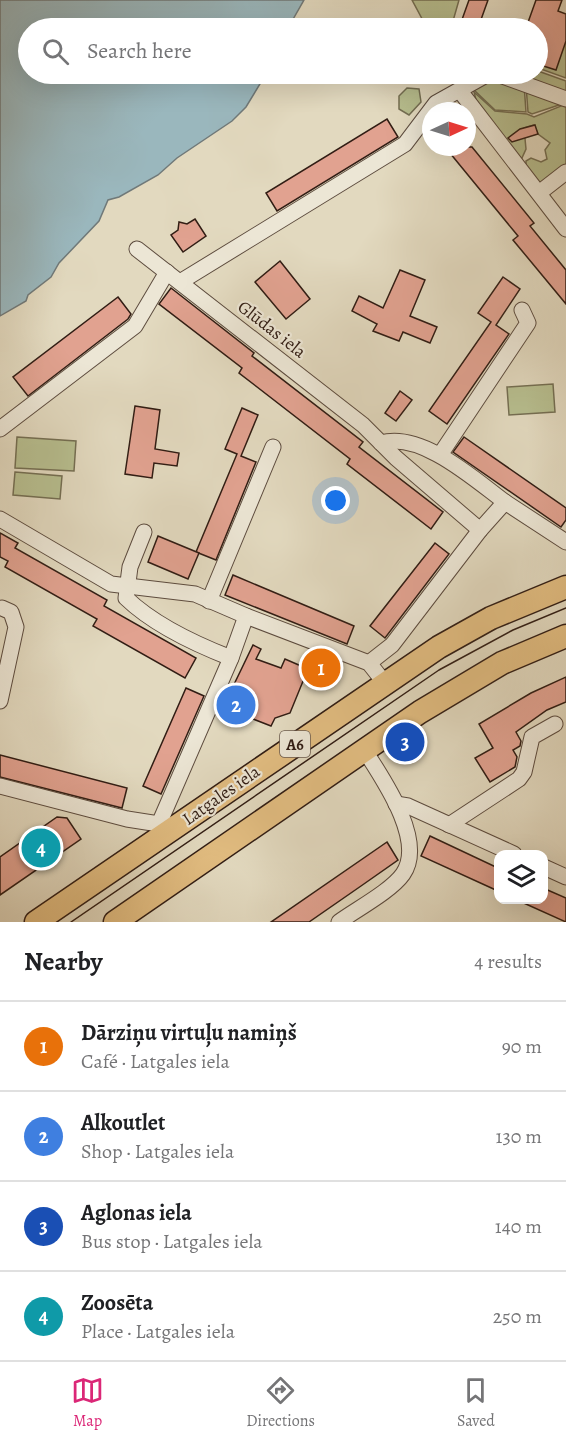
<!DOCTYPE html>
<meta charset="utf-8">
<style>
:root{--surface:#fff;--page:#f6f6f6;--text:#202124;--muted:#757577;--line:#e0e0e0;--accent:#db2777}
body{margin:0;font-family:Alegreya,serif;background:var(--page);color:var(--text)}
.controls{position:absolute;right:18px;bottom:18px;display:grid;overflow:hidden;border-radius:12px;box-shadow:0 6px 24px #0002}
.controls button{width:54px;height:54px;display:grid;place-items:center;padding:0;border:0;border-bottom:2px solid var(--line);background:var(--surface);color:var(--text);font:30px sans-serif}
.compass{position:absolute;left:422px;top:102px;width:54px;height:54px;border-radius:50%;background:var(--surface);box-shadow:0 6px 24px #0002;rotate:86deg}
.you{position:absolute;left:336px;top:501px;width:21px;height:21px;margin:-15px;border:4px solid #fff;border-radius:50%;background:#1a73e8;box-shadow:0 0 0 9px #1a73e833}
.badge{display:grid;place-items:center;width:39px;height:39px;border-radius:50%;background:var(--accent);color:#fff;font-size:20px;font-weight:700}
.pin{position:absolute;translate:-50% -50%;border:3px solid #fff;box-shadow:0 2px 6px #0006}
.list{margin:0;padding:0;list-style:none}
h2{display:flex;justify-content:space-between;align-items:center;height:78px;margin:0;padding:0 24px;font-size:26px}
h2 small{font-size:20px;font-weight:400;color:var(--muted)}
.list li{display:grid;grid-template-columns:39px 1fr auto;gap:18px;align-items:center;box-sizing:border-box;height:90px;padding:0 24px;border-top:2px solid var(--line)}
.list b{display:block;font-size:22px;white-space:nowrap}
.list p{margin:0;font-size:20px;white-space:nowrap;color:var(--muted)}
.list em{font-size:20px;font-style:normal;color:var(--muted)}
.icon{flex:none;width:33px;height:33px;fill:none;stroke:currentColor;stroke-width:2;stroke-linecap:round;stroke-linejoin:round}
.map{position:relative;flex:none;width:566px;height:922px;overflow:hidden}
.search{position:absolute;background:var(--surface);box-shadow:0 6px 24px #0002;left:18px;right:18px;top:18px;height:66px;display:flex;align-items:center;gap:15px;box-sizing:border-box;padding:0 21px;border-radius:33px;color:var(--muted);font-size:22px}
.sheet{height:438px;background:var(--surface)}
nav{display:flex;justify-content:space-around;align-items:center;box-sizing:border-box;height:84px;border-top:2px solid var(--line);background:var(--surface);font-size:16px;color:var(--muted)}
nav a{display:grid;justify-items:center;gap:3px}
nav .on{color:var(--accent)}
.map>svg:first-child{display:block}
</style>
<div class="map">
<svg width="566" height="922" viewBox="0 0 566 922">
<rect width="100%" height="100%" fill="#e2d9bf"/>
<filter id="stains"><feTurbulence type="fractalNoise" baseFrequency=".00333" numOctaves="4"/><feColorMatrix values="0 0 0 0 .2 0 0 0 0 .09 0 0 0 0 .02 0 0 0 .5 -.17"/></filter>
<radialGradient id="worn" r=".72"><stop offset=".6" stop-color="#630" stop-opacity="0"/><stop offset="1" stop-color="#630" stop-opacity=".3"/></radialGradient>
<g fill="#b7be8f" stroke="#746e52" stroke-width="1.5">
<path d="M412,0H459L451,28H427Z"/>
<path d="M566,41V78L538,68V64Z"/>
<path d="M538,71L566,81V96L515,74H538Z"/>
<path d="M369,74H399L397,83L367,82Z"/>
<path d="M489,78L524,84L526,112L495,110L474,90Z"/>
<path d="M526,85L565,103L532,114L528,112Z"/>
<path d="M407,88L419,89L421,102L409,115L399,109V96Z"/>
<path d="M474,92L495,111L527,114L534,117L566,104V169L542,187L526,169V161L531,158L541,162L547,159L545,150L550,143L538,134L534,125L524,128L526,149L521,160L477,104Z"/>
<path d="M553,384L555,412L509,415L507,387Z"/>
<path d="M17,437L76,441L74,471L15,468Z"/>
<path d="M15,472L62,476L60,499L13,495Z"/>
</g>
<path fill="#9ab7bd" stroke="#707979" stroke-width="1.5" d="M0,0H304L288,28H28V74H266L246,107L232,121L177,158L158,175L119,197L108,200L99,221L59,263L51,277L28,295L26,301L0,316Z"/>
<g fill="#e1a290" stroke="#311d14" stroke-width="1.5">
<path d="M469,0H488L478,28H459Z"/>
<path d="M536,0H562L558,11L566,14V41L556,70L537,64V28H526Z"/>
<path d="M387,119L398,137L277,211L266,193Z"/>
<path d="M535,125L538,134L512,142L508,138L520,129Z"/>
<path d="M445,147H472L534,223L530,226L566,270V304L513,240L518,236Z"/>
<path d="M195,219L206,236L183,252L171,235L178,230L179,222L187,224Z"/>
<path d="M280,261L310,299L286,319L255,282Z"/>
<path d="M400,270L425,280L410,316L437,327L430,343L403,332L399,341L373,331L377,324L352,311L359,296L383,308Z"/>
<path d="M503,277L520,289L496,325L509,334L447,424L429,411L491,322L478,313Z"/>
<path d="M171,288L254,353L252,356L363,442L359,447L443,512L431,529L347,464L350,459L239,373L242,368L159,304Z"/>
<path d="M118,297L131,314L128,319L28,396L13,377Z"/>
<path d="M400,391L412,400L396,421L385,413Z"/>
<path d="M135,406L160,410L155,449L179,453L177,466L154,463L152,478L125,474Z"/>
<path d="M242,408L258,415L241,456L256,462L216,560L196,552L237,454L225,449Z"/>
<path d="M464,437L566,508V520L561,527L453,452Z"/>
<path d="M0,533L18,543L15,548L107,600L104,606L196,658L185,678L93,626L97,619L5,567L8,561L0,557Z"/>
<path d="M158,536L199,553L188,579L148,562Z"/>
<path d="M435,543L449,554L385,638L370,626Z"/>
<path d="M233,575L354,626L347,644L225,595Z"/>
<path d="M253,645L261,649L256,659L281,668L285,659L308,669L290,713L275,718L271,726L243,715L246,708L226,701Z"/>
<path d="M312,657L335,666L331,676L308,666Z"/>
<path d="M566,677V702L547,710L516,732L521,741L520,746L513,750L517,757L515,767L490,782L475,758L493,748L479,724L531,693Z"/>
<path d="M186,688L204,696L161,794L143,786Z"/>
<path d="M0,755L127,788L122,808L0,777Z"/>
<path d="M57,817L67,818L81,839L0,895V857Z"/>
<path d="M430,836L498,868V891L421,856Z"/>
<path d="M387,842L398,860L361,886L309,922H271Z"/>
<path d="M543,888L566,898V922L517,900H543Z"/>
</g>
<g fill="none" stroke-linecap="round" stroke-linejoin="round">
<g stroke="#5d4c3f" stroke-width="17">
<g id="minor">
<path d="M497,74L566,99"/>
<path d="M460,91L566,229"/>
<path d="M539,193L566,172"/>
<path d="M137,249L363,425L396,458L480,530L505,502L566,542"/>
<path d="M180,282L405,144L436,103L488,74"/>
<path d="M0,429L135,326L167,272"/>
<path d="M381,443C421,431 474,479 505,502"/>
<path d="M440,455L528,323L522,310"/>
<path d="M0,519L111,584L195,594L246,616"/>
<path d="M144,532L130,567L126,598C154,625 195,644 231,658"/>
<path d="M209,601L273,447"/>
<path d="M369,663L392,645L480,530"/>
<path d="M0,701L16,627L11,612L2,608"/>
<path d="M0,786L127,819L159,824L164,831"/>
<path d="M396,804L408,806L514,854"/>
<path d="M159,824L231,658L246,616L369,663L384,682"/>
<path d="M449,825L519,779L524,772L532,737L555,724"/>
<path d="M544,867L566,877"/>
<path d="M339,922C357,909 391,891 403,874C426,841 383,779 365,751"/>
</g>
</g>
<g stroke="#311d14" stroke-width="25">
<g id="highway">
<path d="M36,922L439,647L491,618L566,587"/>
<path d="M115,922L420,712L502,663L566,636"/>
</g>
</g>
<use href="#minor" stroke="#ece6d5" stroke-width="15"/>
<use href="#highway" stroke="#e1bc80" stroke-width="22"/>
<path stroke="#311d14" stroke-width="1.5" d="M71,922L439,670L513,630L566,608"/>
</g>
<g text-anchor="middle" stroke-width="4.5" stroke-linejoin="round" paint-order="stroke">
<rect fill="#ece6d5" stroke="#69594e" stroke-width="1.5" x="280" y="731" width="30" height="26" rx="4.5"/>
<g font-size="16" font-weight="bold" fill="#311d14">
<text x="295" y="750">A6</text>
</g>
<g font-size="18" fill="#311d14" stroke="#ece6d5">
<text transform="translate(272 329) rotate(38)" y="6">Glūdas iela</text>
<text transform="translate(221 795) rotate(-35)" y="6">Latgales iela</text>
</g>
</g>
<rect width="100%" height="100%" filter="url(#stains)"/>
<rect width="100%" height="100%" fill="url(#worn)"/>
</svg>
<div class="controls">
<button><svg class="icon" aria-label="layers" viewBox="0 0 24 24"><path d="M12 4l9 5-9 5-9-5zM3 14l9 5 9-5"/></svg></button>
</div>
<svg class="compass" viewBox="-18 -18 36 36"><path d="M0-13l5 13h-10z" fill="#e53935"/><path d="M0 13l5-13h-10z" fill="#757577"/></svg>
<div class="you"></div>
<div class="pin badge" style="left:321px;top:668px;background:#e8710a">1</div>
<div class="pin badge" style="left:236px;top:705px;background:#3f7fe0">2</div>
<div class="pin badge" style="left:405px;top:742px;background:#1a4fb4">3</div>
<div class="pin badge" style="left:41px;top:848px;background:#0f9aa8">4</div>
<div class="search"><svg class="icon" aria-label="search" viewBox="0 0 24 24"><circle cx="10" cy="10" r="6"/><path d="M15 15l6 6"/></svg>Search here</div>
</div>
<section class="sheet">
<h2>Nearby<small>4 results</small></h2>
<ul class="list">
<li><span class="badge" style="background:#e8710a">1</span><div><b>Dārziņu virtuļu namiņš</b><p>Café · Latgales iela</p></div><em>90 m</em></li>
<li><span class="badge" style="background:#3f7fe0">2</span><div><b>Alkoutlet</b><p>Shop · Latgales iela</p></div><em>130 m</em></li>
<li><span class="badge" style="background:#1a4fb4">3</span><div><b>Aglonas iela</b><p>Bus stop · Latgales iela</p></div><em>140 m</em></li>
<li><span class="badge" style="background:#0f9aa8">4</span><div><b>Zoosēta</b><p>Place · Latgales iela</p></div><em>250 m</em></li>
</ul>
</section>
<nav>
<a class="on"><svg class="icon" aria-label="map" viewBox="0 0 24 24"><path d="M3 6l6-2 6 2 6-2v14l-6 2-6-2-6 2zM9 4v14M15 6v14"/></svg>Map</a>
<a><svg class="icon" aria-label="directions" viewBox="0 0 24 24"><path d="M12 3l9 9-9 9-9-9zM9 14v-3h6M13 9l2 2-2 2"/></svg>Directions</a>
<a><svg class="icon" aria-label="saved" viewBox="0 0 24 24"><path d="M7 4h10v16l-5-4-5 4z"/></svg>Saved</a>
</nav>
